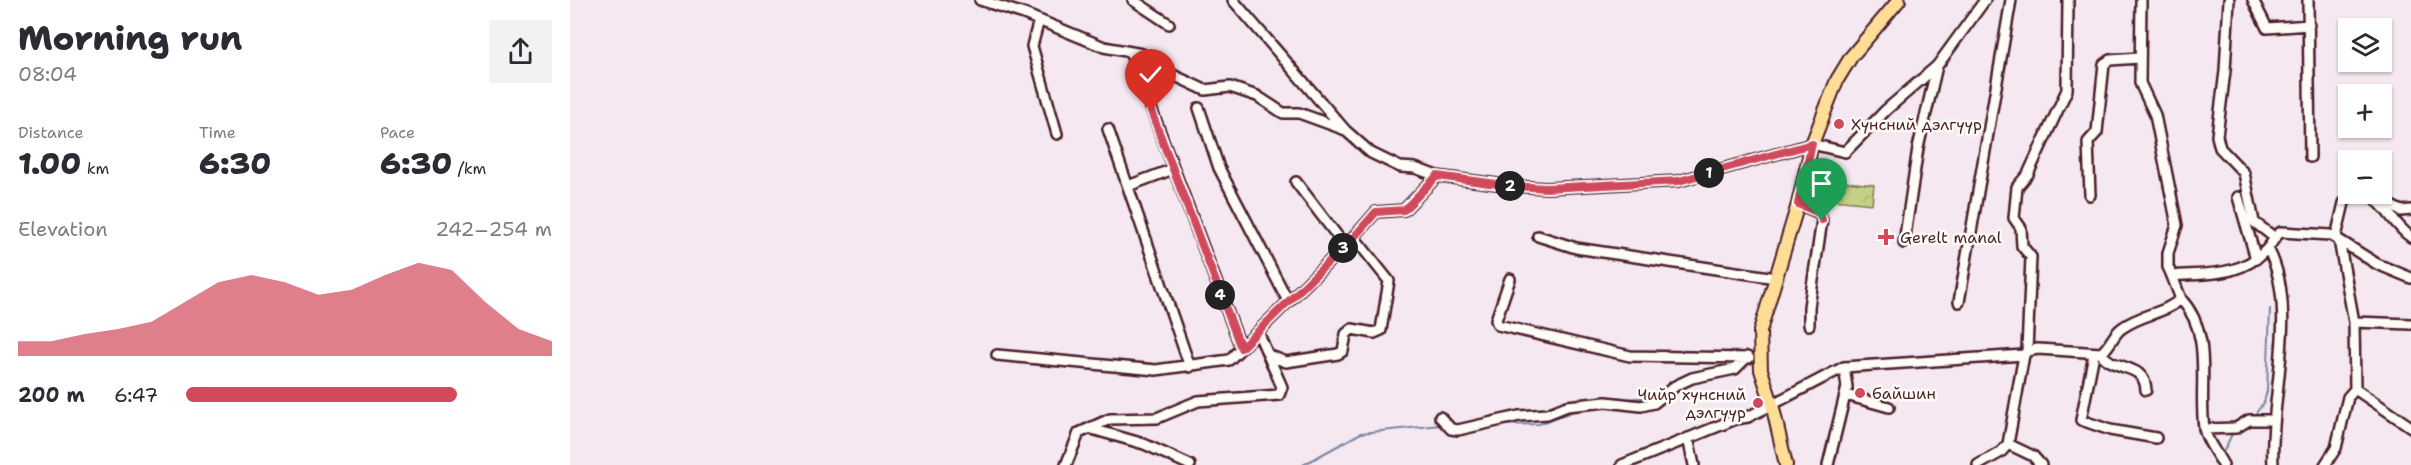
<!DOCTYPE html>
<html lang="en">
<head>
<meta charset="utf-8">
<style>
  :root { --surface:#fff; --page:#f2f2f3; --text:#2b2b33; --muted:#7c7c81; --accent:#d1495b }
  body { margin:0; font-family:"Shantell Sans",sans-serif; background:var(--page); color:var(--text); height:100vh; display:flex; flex-direction:column; font-size:22px; white-space:nowrap }
  * { box-sizing:border-box; margin:0 }
  p { font-size:20px; color:var(--muted) }
  .icon { flex:none; width:33px; height:33px; fill:none; stroke:currentColor; stroke-width:2; stroke-linecap:round; stroke-linejoin:round }
  .map { position:relative; flex:1; overflow:hidden }
  .drawer { display:flex; flex-direction:column; background:var(--surface); width:570px }
  .drawer>* { flex:none }
  .tools { position:absolute; left:1768px; top:18px; display:grid; gap:12px }
  .tools a { display:grid; place-items:center; width:54px; height:54px; border-radius:0px; background:var(--surface); box-shadow:0 2px 4px #0004; font-size:30px }
  .pin { position:absolute; display:grid; place-items:center; width:51px; height:51px; color:#fff; margin:-62px -26px; border-radius:50% 50% 50% 0; rotate:-45deg; box-shadow:0 0 6px #0007 }
  .pin .icon { rotate:45deg }
  .km { position:absolute; width:30px; height:30px; margin:-15px; border-radius:50%; background:#222; color:#fff; font-size:16px; line-height:30px; text-align:center }
  .round { display:grid; place-items:center; flex:none; width:63px; height:63px; border-radius:0px; background:var(--page) }
  .headline { display:flex; align-items:center; justify-content:space-between; height:102px; padding:0 18px }
  h1 { font-size:33px; font-weight:800; line-height:45px }
  .figures { display:grid; grid-template-columns:repeat(3,1fr); gap:9px; height:102px; padding:6px 18px }
  .figures div { display:grid; align-content:center }
  .figures b { font-size:30px; font-weight:800 }
  .figures small { font-size:16px; font-weight:400 }
  .figures p { font-size:16px }
  .chart { height:168px; padding:12px 18px }
  .chart p { display:flex; justify-content:space-between }
  .chart svg { width:100%; height:108px; margin-top:6px; fill:var(--accent); opacity:.7 }
  ul { padding:0 18px; list-style:none; font-size:20px }
  li { display:grid; grid-template-columns:96px 72px 1fr; align-items:center; height:45px }
  li i { height:15px; border-radius:8px; background:var(--accent) }
  main { display:flex; flex:1; min-height:0 }
  .map>svg:first-child { display:block }
</style>
</head>
<body>
<main>
<section class="drawer">
<div class="headline"><div><h1>Morning run</h1><p>08:04</p></div><a class="round"><svg class="icon" aria-label="share" viewBox="0 0 24 24"><path d="M12 15V3M7 8l5-5 5 5M5 13v7h14v-7"/></svg></a></div>
<div class="figures">
<div><p>Distance</p><b>1.00<small> km</small></b></div>
<div><p>Time</p><b>6:30</b></div>
<div><p>Pace</p><b>6:30<small> /km</small></b></div>
</div>
<div class="chart"><p><span>Elevation</span>242–254 m</p>
<svg viewBox="0 0 160 44" preserveAspectRatio="none"><path d="M0 44V38L10 38L20 35L30 33L40 30L50 22L60 14L70 11L80 14L90 19L100 17L110 11L120 6L130 9L140 22L150 33L160 38V44z"/></svg>
</div>
<ul>
<li><b>200 m</b>6:47<i style="width:74%"></i></li>
</ul>
</section>
<div class="map">
<svg width="1841" height="465" viewBox="0 0 1841 465">
  <defs>
    <pattern id="park-crowns" width="20" height="18" patternUnits="userSpaceOnUse" patternTransform="scale(1.5)"><rect width="20" height="18" fill="#c2d185"/><path d="M2 6a3 3 0 1 1 6 0M12 15a3 3 0 1 1 6 0" fill="none" stroke="#a8b373"/></pattern>
  </defs>
  <rect width="100%" height="100%" fill="#f5e8f0"/>
  <filter id="ink" filterUnits="userSpaceOnUse"><feTurbulence type="fractalNoise" baseFrequency=".0167" numOctaves="2"/><feDisplacementMap in="SourceGraphic" scale="12" xChannelSelector="R" yChannelSelector="G"/><feConvolveMatrix kernelMatrix="1 2 1 2 8 2 1 2 1" color-interpolation-filters="sRGB"/></filter>
  <g filter="url(#ink)">
    <path fill="url(#park-crowns)" stroke="#867858" stroke-width="1.5" d="M1266 181 1304 185 1302 204 1264 200Z"/>
    <g fill="none" stroke-linecap="round" stroke-linejoin="round">
      <path stroke="#7986a4" stroke-width="2" d="M1052 399 1085 397
        M1684 416 1694 402 1697 391 1700 309
        M928 425 969 424 1012 408
        M1651 457 1663 432
        M733 465 791 433 871 425"/>
      <g stroke="#4a1f2b" stroke-width="14">
        <path id="minor" d="M410 0 454 14 534 47 572 54 582 65 635 90 660 87 687 96 713 113H729L773 129
          M563 0 599 24
          M663 0 775 130 801 153 830 167 845 168 867 176 942 186 977 188 1109 181 1242 144 1275 152 1316 110 1367 66
          M1571 0 1570 83 1585 115 1607 225 1598 253V267L1602 276
          M1659 0 1655 71 1647 136 1650 148 1674 173 1684 222 1704 237
          M1683 0 1697 28 1739 25
          M1738 0 1740 157
          M469 20 462 46 487 134
          M560 52 671 348
          M629 108 649 168 718 301
          M538 129 620 367
          M726 182 775 246
          M558 186 603 169
          M1796 194C1812 198 1824 226 1841 237
          M1520 195 1518 142 1527 132 1534 64 1540 60 1569 58
          M1668 197 1686 259
          M1808 199 1831 211 1841 210
          M1228 204 1250 213 1252 220 1239 307V325
          M968 236 1006 248 1206 278
          M1766 237 1774 203 1781 194
          M1769 240 1807 264 1841 278
          M1334 243 1348 148 1367 66 1415 0
          M1698 249C1730 307 1699 401 1703 465
          M940 279 926 320 928 325 1060 356 1179 358
          M1611 299C1644 335 1628 384 1634 428 1636 441 1647 453 1653 465
          M1389 302 1441 0
          M1784 322 1841 324
          M1457 351 1468 349 1531 353C1540 347 1543 334 1552 328 1573 313 1592 315 1611 299L1602 276C1637 273 1670 277 1696 250 1702 245 1703 237 1711 232L1760 235 1769 240 1784 322 1785 389 1841 427
          M1531 353C1543 372 1575 362 1576 390
          M1524 354 1511 420 1540 430 1586 438
          M427 355 586 370 659 360 784 237 806 212 834 210 867 176
          M698 355 716 362 768 354 773 351 776 334 782 329 804 333 811 330 819 281 784 237
          M1276 395 1319 407
          M870 417 881 429 888 430 949 416 977 414 997 406 1036 402 1071 406 1084 403 1105 386 1122 378 1165 369 1177 357
          M522 429 574 444 620 465
          M1634 429 1666 428 1679 420H1704
          M1118 438 1124 465
          M1438 444 1463 456 1471 465
          M496 465 509 433 540 419 587 418 628 401 709 395 712 387 688 332
          M1052 465 1166 419 1178 417 1274 367 1454 355
          M1258 465 1277 387 1274 367
          M1408 465 1431 452 1438 444 1454 355 1457 351 1461 257 1452 246 1451 228 1444 218 1447 187 1458 174 1497 90 1498 0
          M1755 465 1766 448 1778 397 1785 389"/>
      </g>
      <g stroke="#4a1f2b" stroke-width="16">
        <path id="major" d="M1216 465 1202 404 1191 370 1190 331 1228 204 1242 144 1267 80 1281 57 1329 0"/>
      </g>
      <use href="#minor" stroke="#fdfcf7" stroke-width="9"/>
      <use href="#major" stroke="#fedd96" stroke-width="12"/>
    </g>
  </g>
  <g fill="none" stroke-linecap="round" stroke-linejoin="round" filter="url(#ink)">
    <g stroke="#fff" stroke-width="12">
      <path id="route" d="M581 111 671 348 785 236 806 212 834 210 867 176 942 186 977 188 1109 181 1242 144 1228 204 1250 213 1252 220"/>
    </g>
    <use href="#route" stroke="#d1495b" stroke-width="8"/>
  </g>
  <g fill="#d1495b" stroke="#fdfcf7" stroke-width="2">
    <circle cx="1269" cy="124" r="6"/>
    <path d="M1313 228h6v6h6v6h-6v6h-6v-6h-6v-6h6z"/>
    <circle cx="1290" cy="393" r="6"/>
    <circle cx="1188" cy="403" r="6"/>
  </g>
  <g text-anchor="middle" stroke-width="5" stroke-linejoin="round" paint-order="stroke">
    <g font-size="16" fill="#4a1f2b" stroke="#fdfcf7" text-anchor="start">
      <text x="1281" y="130">Хүнсний дэлгүүр</text>
      <text x="1330" y="243">Gerelt manal</text>
      <text x="1302" y="399">байшин</text>
      <text x="1176" y="400" text-anchor="end">Чийр хүнсний<tspan x="1176" dy="18">дэлгүүр</tspan></text>
    </g>
  </g>
</svg>
<div class="tools">
<a><svg class="icon" aria-label="layers" viewBox="0 0 24 24"><path d="M12 4l9 5-9 5-9-5zM3 14l9 5 9-5"/></svg></a>
<a>+</a>
<a>−</a>
</div>
<div class="pin" style="left:1252px;top:220px;background:#1e9e55"><svg class="icon" aria-label="arrive" viewBox="0 0 24 24"><path d="M6 21V4h12l-3 4 3 4H6"/></svg></div>
<div class="pin" style="left:581px;top:111px;background:#d93025"><svg class="icon" aria-label="check" viewBox="0 0 24 24"><path d="M5 12l5 5 9-10"/></svg></div>
<b class="km" style="left:1139px;top:173px">1</b>
<b class="km" style="left:940px;top:186px">2</b>
<b class="km" style="left:773px;top:248px">3</b>
<b class="km" style="left:650px;top:295px">4</b>
</div>
</main>
</body>
</html>
